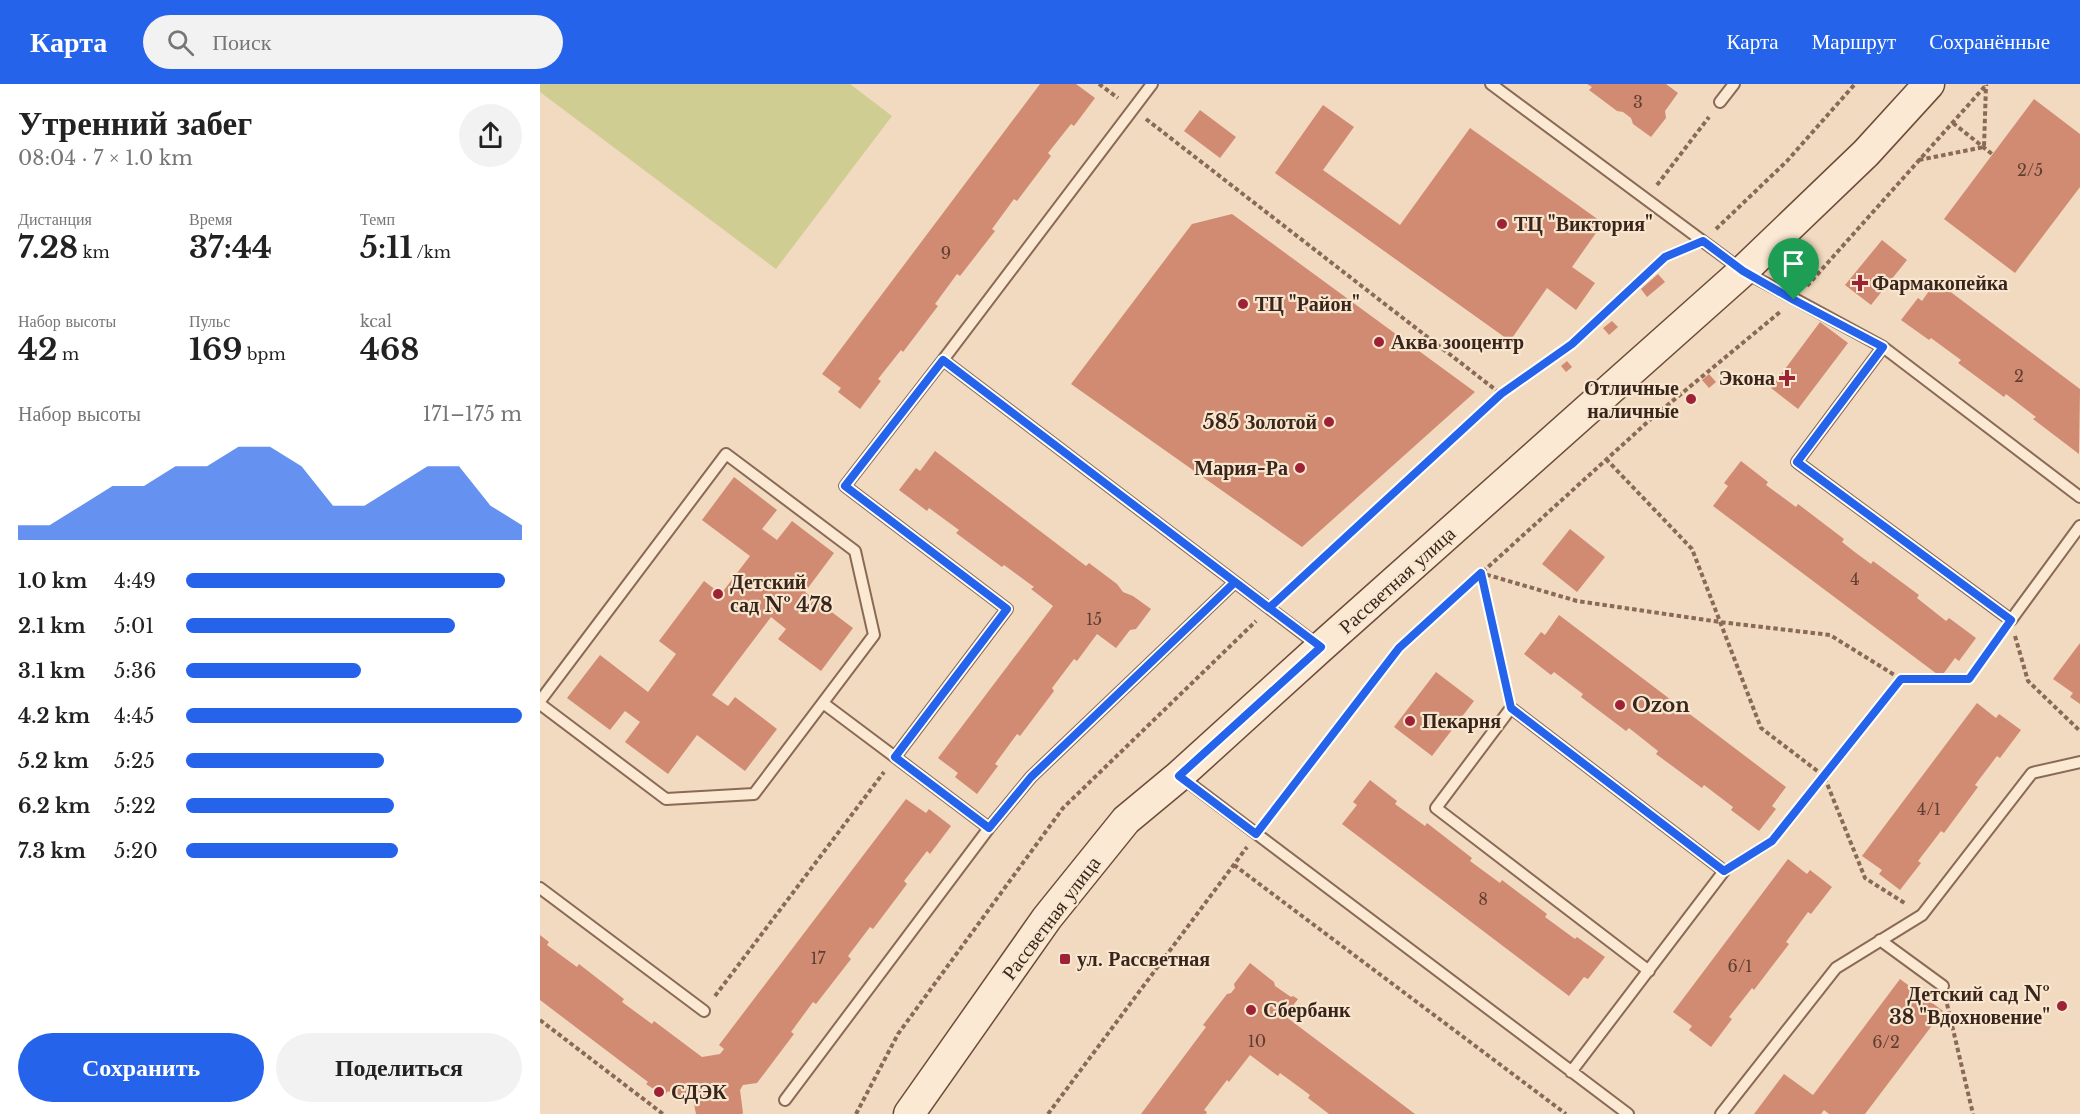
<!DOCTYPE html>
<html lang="ru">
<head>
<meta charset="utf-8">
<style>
  :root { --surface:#fff; --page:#f2f2f2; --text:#222; --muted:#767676; --accent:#2563eb }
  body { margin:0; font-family:"Libre Baskerville",serif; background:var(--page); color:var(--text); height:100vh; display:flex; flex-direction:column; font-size:22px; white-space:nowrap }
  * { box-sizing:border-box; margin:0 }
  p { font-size:20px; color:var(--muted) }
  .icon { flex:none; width:33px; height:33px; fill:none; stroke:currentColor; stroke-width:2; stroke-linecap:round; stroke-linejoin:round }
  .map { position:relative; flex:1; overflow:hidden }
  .sheet { display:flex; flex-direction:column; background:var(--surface); width:540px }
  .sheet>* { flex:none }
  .pin { position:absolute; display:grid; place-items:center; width:51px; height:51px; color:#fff; margin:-62px -26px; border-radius:50% 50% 50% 0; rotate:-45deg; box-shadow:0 0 6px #0007 }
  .pin .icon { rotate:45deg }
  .round { display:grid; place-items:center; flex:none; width:63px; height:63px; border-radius:32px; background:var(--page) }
  .headline { display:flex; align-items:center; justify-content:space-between; height:102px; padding:0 18px }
  h1 { font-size:33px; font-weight:700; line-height:45px }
  .metrics { display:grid; grid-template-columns:repeat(3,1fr); gap:9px; height:102px; padding:6px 18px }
  .metrics div { display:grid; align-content:center }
  .metrics b { font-size:30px; font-weight:700 }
  .metrics small { font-size:16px; font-weight:400 }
  .metrics p { font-size:16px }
  .chart { height:168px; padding:12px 18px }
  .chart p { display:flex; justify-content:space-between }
  .chart svg { width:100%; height:108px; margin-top:6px; fill:var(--accent); opacity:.7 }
  .cta { display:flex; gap:12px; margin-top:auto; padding:12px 18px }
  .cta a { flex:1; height:69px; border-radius:36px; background:var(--accent); color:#fff; font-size:24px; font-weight:700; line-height:69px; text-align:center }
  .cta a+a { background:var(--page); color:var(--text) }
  ul { padding:0 18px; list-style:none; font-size:20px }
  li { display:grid; grid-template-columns:96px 72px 1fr; align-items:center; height:45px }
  li i { height:15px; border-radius:8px; background:var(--accent) }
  header { display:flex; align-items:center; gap:36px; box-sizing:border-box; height:84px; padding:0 30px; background:var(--accent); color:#fff }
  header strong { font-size:28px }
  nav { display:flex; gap:33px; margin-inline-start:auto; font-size:21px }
  .search { width:420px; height:54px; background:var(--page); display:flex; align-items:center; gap:15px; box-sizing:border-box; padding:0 21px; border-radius:33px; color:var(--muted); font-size:22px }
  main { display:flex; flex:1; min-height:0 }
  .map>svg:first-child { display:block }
</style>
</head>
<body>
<header>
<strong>Карта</strong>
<div class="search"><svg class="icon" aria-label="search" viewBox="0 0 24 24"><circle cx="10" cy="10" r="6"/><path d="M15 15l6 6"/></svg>Поиск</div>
<nav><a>Карта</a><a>Маршрут</a><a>Сохранённые</a></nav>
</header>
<main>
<section class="sheet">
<div class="headline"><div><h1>Утренний забег</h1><p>08:04 · 7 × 1.0 km</p></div><a class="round"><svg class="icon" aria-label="share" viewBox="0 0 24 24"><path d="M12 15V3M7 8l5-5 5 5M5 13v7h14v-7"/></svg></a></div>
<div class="metrics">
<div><p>Дистанция</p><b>7.28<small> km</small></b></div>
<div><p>Время</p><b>37:44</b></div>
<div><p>Темп</p><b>5:11<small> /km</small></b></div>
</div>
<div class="metrics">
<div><p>Набор высоты</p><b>42<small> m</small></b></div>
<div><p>Пульс</p><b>169<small> bpm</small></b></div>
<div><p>kcal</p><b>468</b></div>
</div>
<div class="chart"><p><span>Набор высоты</span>171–175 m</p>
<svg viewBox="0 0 160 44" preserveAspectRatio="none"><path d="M0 44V38L10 38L20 30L30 22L40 22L50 14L60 14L70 6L80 6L90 14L100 30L110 30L120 22L130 14L140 14L150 30L160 38V44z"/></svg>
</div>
<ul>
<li><b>1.0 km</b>4:49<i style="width:95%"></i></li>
<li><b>2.1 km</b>5:01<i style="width:80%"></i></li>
<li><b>3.1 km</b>5:36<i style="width:52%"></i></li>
<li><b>4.2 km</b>4:45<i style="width:100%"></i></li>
<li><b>5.2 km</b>5:25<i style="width:59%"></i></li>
<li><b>6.2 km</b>5:22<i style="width:62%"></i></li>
<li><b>7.3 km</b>5:20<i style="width:63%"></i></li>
</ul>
<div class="cta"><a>Сохранить</a><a>Поделиться</a></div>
</section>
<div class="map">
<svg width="1540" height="1030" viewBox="0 0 1540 1030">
  <rect width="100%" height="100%" fill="#f1dabf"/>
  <path fill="#cfcd92" d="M0 0H310L352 32 236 185 0 8Z"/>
  <path fill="#d18b72" d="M500 0H536L555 14 534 42 531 40 508 69 511 72 477 117 474 115 452 145 455 147 420 192 417 190 395 220 398 222 363 268 361 266 338 295 341 297 320 325 298 308 301 304 282 290Z
    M1047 0H1126L1138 9 1125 27 1126 34 1111 53 1093 40 1091 34 1083 28 1077 27 1049 6 1052 3Z
    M1494 15 1540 50V103L1475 189 1404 135Z
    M783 21 814 43 783 86 860 141 930 44 1063 139 1032 183 1055 199 1036 226 1007 204 970 257 735 89Z
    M660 26 696 53 680 74 644 47Z
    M692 130 935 308 762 463 531 300 652 140Z
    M1342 156 1367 176 1331 221 1305 201Z
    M1118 190 1125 198 1107 213 1101 205Z
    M1396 197 1540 305 1539 370 1493 335 1496 333 1466 310 1464 313 1418 279 1421 276 1391 254 1389 256 1361 236 1378 214 1382 217Z
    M1072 237 1078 243 1069 251 1063 244Z
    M1280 238 1308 259 1258 325 1231 304Z
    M1027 277 1032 283 1026 288 1021 282Z
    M1169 290 1176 298 1169 304 1162 296Z
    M395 367 546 482 549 479 577 500 583 508 593 512 611 525 596 545 590 546 576 564 557 550 537 577 534 575 512 604 514 607 480 652 477 650 455 680 458 682 437 710 415 693 418 689 398 674 513 522 491 505 494 503 464 481 462 483 416 449 419 446 389 424 387 427 359 406 376 384 380 387Z
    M1201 377 1228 398 1226 401 1256 423 1258 420 1304 455 1302 458 1316 469 1331 480 1333 477 1379 511 1377 514 1406 537 1409 534 1436 554 1419 577 1415 574 1401 593 1173 422 1188 402 1184 399Z
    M194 393 237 426 222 445 237 456 252 437 294 469 265 508 313 544 281 587 238 555 246 545 231 533 172 611 188 622 195 613 237 645 205 687 157 651 128 690 85 658 100 638 85 627 70 646 27 614 60 571 108 608 136 570 119 557 164 497 181 510 210 472 162 436Z
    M1030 445 1065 473 1037 508 1002 480Z
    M1019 531 1246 703 1232 722 1236 725 1219 747 1191 726 1193 723 1164 701 1162 704 1116 670 1118 667 1089 644 1086 647 1041 613 1043 610 1014 588 1011 591 984 570 1001 548 1005 551Z
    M1540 559V620L1530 613 1533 609 1513 595Z
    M896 588 934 617 892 672 854 643Z
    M1437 619 1456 634 1459 630 1481 646 1460 674 1457 672 1435 701 1438 703 1404 749 1401 747 1378 777 1381 779 1360 806 1339 790 1342 786 1322 772Z
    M830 696 857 717 855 720 885 742 887 739 932 774 930 777 960 799 962 796 1007 830 1005 833 1035 855 1037 853 1065 873 1048 895 1044 893 1029 912 802 740 817 721 813 718Z
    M366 715 386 729 389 725 411 742 390 770 387 767 364 797 367 800 333 845 330 843 308 872 311 875 276 920 273 918 251 948 254 950 217 999 203 1001 200 1006 203 1029 202 1030H156L153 1014 149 1010 135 1012 128 1007 124 1012 106 1000 108 998 0 916V851L9 858 7 861 37 883 39 880 84 915 82 918 112 940 114 937 162 973 180 970 184 965 179 961Z
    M1248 775 1267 790 1270 786 1292 803 1271 830 1268 828 1246 858 1249 860 1214 906 1212 904 1201 918 1189 933 1192 935 1171 963 1149 946 1152 942 1133 928Z
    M710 879 734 898 735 902 751 913 753 912 758 915 745 932 875 1030H789L768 1014 770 1011 740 989 738 992 710 971 689 998 687 996 664 1026 667 1028 666 1030H601L666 943 663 941 687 910 691 909 695 904 694 900Z
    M1360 895 1403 927 1325 1030H1289L1284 1026 1281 1030H1214L1244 990 1273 1011Z"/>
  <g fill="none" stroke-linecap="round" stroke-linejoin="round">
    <g stroke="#8a6a56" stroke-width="14">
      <path id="lane" d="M612 0 403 276 779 562
        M951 0 1203 187 1343 263 1540 413
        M1180 18 1194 0
        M1343 263 1257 378 1471 536 1540 442
        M403 276 305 402 467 525 355 673 449 744
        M0 617 186 370 315 467 334 551 214 710 126 715 0 620
        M283 619 355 673
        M640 692 1088 1030
        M0 804 164 927
        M1340 856 1403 902
        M1031 988 1184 787 971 624 896 724 1109 887
        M245 1016 449 744 491 693 695 498
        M1181 1030 1296 884 1382 831 1492 689 1540 678"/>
    </g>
    <g stroke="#6c4b3a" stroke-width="33">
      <path id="secondary" d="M369 1030 507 834 586 736 639 692 781 563 1203 187 1326 69 1389 0"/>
    </g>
    <path stroke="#8a6a56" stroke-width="4" stroke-dasharray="4.5 3" stroke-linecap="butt" d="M559 0 578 14
      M606 35 961 310
      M1413 39 1452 70
      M1379 76 1444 63 1446 1
      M1117 101 1169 33
      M1176 145 1247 77 1315 0
      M1267 202 1447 0
      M1066 375 1152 465 1221 644 1284 692 1325 794 1366 820
      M743 511 961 310 1032 260 1125 173 1142 166
      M1475 552 1488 597 1540 647
      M967 608 941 489 1037 517 1180 538 1290 551 1361 595
      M727 736 859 564 1112 334 1240 228
      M1200 777 1232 757 1361 595H1429L1460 551
      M694 781 1026 1030
      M175 912 344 688
      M1407 920 1433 1030
      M0 936 123 1030
      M316 1030 358 950 523 724 716 537
      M508 1030 707 763"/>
    <use href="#lane" stroke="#fbe9d3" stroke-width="10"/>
    <use href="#secondary" stroke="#fbe9d3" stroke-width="30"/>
  </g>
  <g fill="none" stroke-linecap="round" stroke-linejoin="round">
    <g stroke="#fff" stroke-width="12">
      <path id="route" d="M1254 216 1203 187 1163 157 1125 173 1032 260 961 310 729 524 695 498 491 693 449 744 355 673 467 525 305 402 403 276 695 498 781 563 639 692 716 750 859 564 941 489 971 624 1184 787 1232 757 1361 595H1429L1471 536 1257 378 1343 263 1254 216"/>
    </g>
    <use href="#route" stroke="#2563eb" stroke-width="8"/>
  </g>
  <g fill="#9d2236" stroke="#f8e6cf" stroke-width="2">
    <circle cx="962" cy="140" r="6"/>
    <path d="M1317 190h6v6h6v6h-6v6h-6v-6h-6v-6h6z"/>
    <circle cx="703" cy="220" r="6"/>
    <circle cx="839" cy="258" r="6"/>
    <path d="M1244 285h6v6h6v6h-6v6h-6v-6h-6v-6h6z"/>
    <circle cx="1151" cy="315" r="6"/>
    <circle cx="789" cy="338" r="6"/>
    <circle cx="760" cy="384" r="6"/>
    <circle cx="178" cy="510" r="6"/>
    <circle cx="1080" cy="621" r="6"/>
    <circle cx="870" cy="637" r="6"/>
    <rect x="519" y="869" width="12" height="12" rx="3"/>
    <circle cx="1522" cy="922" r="6"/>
    <circle cx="711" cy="926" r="6"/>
    <circle cx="119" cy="1008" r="6"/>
  </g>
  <g text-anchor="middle" stroke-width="4.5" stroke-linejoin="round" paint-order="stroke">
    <g font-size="16" fill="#5f3e32">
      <text x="1098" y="24">3</text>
      <text x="1490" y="92">2/5</text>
      <text x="406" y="175">9</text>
      <text x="1479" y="298">2</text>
      <text x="1315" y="501">4</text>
      <text x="554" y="541">15</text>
      <text x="1389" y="731">4/1</text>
      <text x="943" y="821">8</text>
      <text x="278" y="880">17</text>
      <text x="1200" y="888">6/1</text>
      <text x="717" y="963">10</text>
      <text x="1346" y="964">6/2</text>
    </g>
    <g font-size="20" font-weight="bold" fill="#39251c" stroke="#f8e6cf" text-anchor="start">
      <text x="974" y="147">ТЦ "Виктория"</text>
      <text x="1332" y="206">Фармакопейка</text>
      <text x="715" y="227">ТЦ "Район"</text>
      <text x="851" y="265">Аква зооцентр</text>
      <text x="1235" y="301" text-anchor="end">Экона</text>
      <text x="1139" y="311" text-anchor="end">Отличные<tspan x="1139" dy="23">наличные</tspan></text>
      <text x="777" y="345" text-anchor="end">585 Золотой</text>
      <text x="748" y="391" text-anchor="end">Мария-Ра</text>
      <text x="190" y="505">Детский<tspan x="190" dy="23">сад № 478</tspan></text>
      <text x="1092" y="628">Ozon</text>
      <text x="882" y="644">Пекарня</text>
      <text x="537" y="882">ул. Рассветная</text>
      <text x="1510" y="917" text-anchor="end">Детский сад №<tspan x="1510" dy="23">38 "Вдохновение"</tspan></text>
      <text x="723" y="933">Сбербанк</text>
      <text x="131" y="1015">СДЭК</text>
    </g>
    <g font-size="20" fill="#39251c" stroke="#f8e6cf">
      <text transform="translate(857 496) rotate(-42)" y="7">Рассветная улица</text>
      <text transform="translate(511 834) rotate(-53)" y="7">Рассветная улица</text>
    </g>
  </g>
</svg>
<div class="pin" style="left:1254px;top:216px;background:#1e9e55"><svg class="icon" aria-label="arrive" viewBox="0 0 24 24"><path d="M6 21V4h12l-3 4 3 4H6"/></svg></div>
</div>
</main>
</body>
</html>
